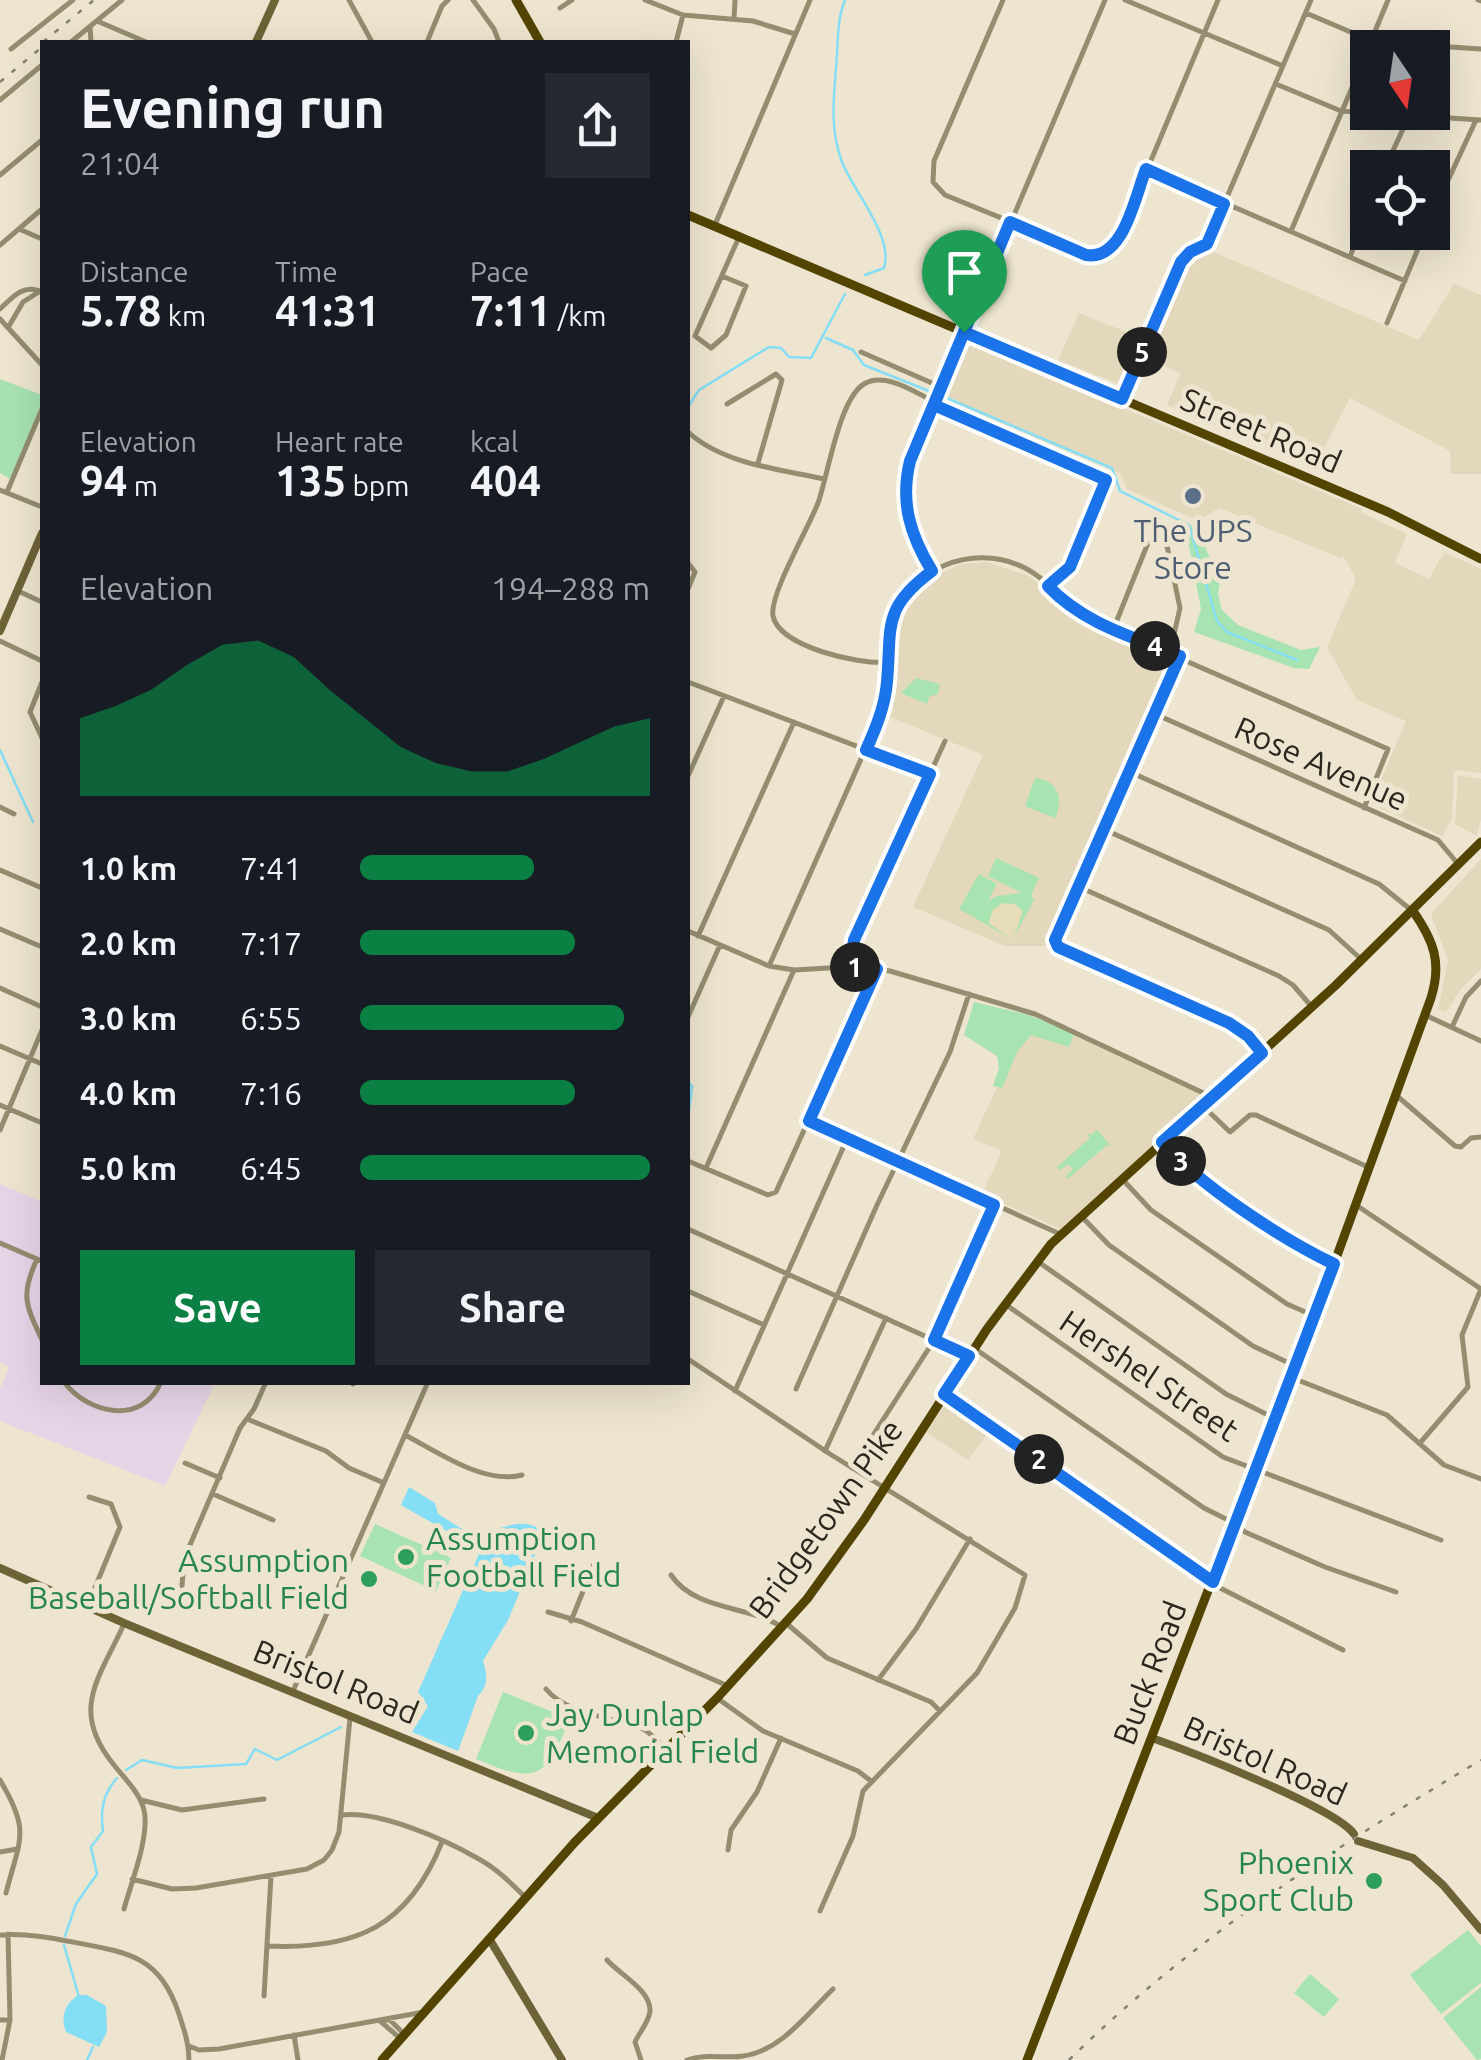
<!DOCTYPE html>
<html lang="en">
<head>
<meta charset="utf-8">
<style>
  :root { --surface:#171b24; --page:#242831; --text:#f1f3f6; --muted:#9ea1a6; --accent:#0b8043 }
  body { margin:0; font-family:Ubuntu,sans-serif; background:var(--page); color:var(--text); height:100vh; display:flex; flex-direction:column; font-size:38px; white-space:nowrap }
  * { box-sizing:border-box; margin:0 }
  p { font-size:32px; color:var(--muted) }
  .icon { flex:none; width:55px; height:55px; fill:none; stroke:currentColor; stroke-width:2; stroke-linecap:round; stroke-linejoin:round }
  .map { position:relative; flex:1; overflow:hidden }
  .side { position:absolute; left:40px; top:40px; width:650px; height:1345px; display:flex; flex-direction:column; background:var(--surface); border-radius:0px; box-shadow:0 10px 40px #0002 }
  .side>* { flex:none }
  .needle { width:65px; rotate:167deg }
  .controls { position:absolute; left:1350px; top:30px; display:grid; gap:20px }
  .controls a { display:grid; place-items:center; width:100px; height:100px; border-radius:0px; background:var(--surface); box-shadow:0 10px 40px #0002; font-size:50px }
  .pin { position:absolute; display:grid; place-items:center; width:85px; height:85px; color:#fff; margin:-102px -42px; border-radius:50% 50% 50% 0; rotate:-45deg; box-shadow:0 0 10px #0007 }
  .pin .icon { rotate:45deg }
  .km { position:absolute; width:50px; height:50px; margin:-25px; border-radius:50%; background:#222; color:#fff; font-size:28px; line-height:50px; text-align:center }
  .round { display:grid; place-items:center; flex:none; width:105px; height:105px; border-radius:0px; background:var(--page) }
  .overview { display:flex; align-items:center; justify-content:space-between; height:170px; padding:0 40px }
  h1 { font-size:55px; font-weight:600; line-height:75px }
  .figures { display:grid; grid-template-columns:repeat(3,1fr); gap:15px; height:170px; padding:10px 40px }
  .figures div { display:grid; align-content:center }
  .figures b { font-size:42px; font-weight:600 }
  .figures small { font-size:28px; font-weight:400 }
  .figures p { font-size:28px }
  .chart { height:280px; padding:20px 40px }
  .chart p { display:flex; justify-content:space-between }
  .chart svg { width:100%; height:180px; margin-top:10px; fill:var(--accent); opacity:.7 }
  .primary-button { display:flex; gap:20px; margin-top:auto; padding:20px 40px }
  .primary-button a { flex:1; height:115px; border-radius:0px; background:var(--accent); color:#fff; font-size:40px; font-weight:600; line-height:115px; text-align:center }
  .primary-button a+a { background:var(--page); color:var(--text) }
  ul { padding:0 40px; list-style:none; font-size:32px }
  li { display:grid; grid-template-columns:160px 120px 1fr; align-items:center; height:75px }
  li i { height:25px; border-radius:12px; background:var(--accent) }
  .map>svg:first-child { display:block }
</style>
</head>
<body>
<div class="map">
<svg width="1481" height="2060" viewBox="0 0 1481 2060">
  <rect width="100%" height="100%" fill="#ede5cf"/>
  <path fill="#e3d8bc" d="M1211 251 1419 340 1454 284 1481 295V474H1451L1450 451 1350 398 1315 465 1167 405 1180 374 1148 357 1122 385 1058 360 1079 313 1151 342 1184 263Z
    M969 343 1362 509V513L1407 534 1395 563 1429 579 1444 552 1481 569V773L1454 770 1452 819 1442 836 1371 804 1406 721 1357 700 1327 647 1356 579 1343 555 1340 558 1219 508 1198 521 1127 489 1120 473 943 399Z
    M987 562 1029 576 1065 609 1084 621 1177 659 1048 946H1005L913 907 983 755 885 715 893 677V638L902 609 927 580 961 564Z
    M1458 775 1481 779V820L1476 836 1455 824Z
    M1481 859V969L1461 989 1446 1012 1438 1009 1448 961 1431 914Z
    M1025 1027 1068 1047 1075 1034 1208 1097 1060 1229 982 1194 1002 1151 973 1139Z
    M948 1400 991 1429 968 1460 927 1432Z"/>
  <path fill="#e6d5e7" d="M0 1184 42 1202V1382L215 1383 165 1486 0 1421V1389L9 1367 0 1362Z"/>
  <path fill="#a8e3b2" d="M0 379 42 395V404L10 479 0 473Z
    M1185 525 1196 526 1220 581 1218 594 1222 610 1238 625 1301 650 1320 647 1309 669 1294 668 1194 632 1201 609Z
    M916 678 940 684 938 694 929 697 927 704 901 693Z
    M1035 778C1058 780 1064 799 1055 818L1025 806Z
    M996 858 1039 878 1031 896 1034 900 1014 937 1010 938 959 909 979 874 997 884 988 901 997 896 1022 893 988 876Z
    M974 1002 1029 1015 1074 1034 1069 1047 1031 1035 1017 1052 1002 1088 993 1086 999 1068 997 1056 964 1035Z
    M1097 1130 1112 1147 1107 1145 1068 1179 1066 1176 1073 1169 1068 1164 1060 1170 1057 1167 1090 1138 1086 1133 1091 1135Z
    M375 1524 451 1558 436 1591 360 1556Z
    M503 1692 570 1719C545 1779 538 1785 476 1759Z
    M1468 1930 1481 1946V1983L1441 2014 1410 1975Z
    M1310 1974 1339 1999 1324 2017 1294 1993Z
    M1481 1987V2059L1477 2060 1443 2018Z"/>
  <path fill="#e6dcb7" d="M1002 903 1015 904 1023 911 1014 937 1010 938 988 923 993 910Z"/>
  <path fill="#83def6" d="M409 1487 435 1503 438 1514 475 1537C498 1531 521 1514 542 1531L541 1541 508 1620 483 1661C487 1674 489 1685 478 1696L458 1751 412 1732 428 1706 418 1692 479 1554 450 1533 401 1505Z
    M78 1995H87L106 2006 107 2032 99 2047 66 2032C60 2017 65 2004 78 1995Z"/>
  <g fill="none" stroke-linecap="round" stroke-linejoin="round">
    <path stroke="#83def6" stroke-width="2.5" d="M845 0C838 17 838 35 837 54 835 90 828 125 842 162 853 191 894 236 884 268L865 275
      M826 338 853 350 864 365 934 393
      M942 396 1112 468 1120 491 1189 525 1217 621 1227 632 1297 660
      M688 407 699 390 769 347 781 348 789 357 811 358 845 294
      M0 750 33 822
      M688 1082 692 1086 688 1119
      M126 1770 142 1760 177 1768 246 1764 255 1749 277 1760 341 1727
      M65 1936 76 1904 97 1874 91 1847 103 1831C100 1810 103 1794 117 1778
      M64 1945 79 1997
      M87 2060 93 2047"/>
    <path stroke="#948d70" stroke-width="5" d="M349 0 372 42
      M473 0 494 29 499 42
      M645 0 683 15 753 21 795 34
      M1003 0 934 161 933 182 945 195 1095 256 1109 250 1122 230 1218 0
      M1125 0 1283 66
      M1478 0 1481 1
      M560 8 572 0
      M1306 13 1374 42 1481 49
      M734 19 735 0
      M97 21 146 42
      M90 27 91 42
      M71 42 122 0
      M427 42 442 6 448 0
      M676 42 683 15
      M1368 48 1388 0
      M11 49 73 0
      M1276 84 1341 111 1481 120
      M0 100 42 65
      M1385 168 1409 116
      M1146 169 1405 281
      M0 175 42 140
      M1432 215 1476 120
      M714 227 810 0
      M19 229 42 239
      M1291 231 1368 50
      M0 245 42 209
      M1350 257 1368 209
      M722 276 746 286 726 335 711 348 695 336 739 237
      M0 309C12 298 22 284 40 291
      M0 319 42 365
      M1387 323 1425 232
      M9 326 23 302 42 290
      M861 352 941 387
      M1122 399 1181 262 1190 252 1207 244 1311 0
      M727 404 776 374 782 380 758 463
      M934 405 1106 480 1070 567 1048 586
      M688 432C723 464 779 469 824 479
      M0 490 42 507
      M7 492 42 409
      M688 563 695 572 688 589
      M932 571C910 535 900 502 910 461L1105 0
      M18 591 42 602
      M1113 630 1148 543 1162 541 1167 546 1180 608 1172 643 1174 654
      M0 641 42 661
      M1180 656 1055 941 1058 947 1229 1023 1248 1036 1262 1053
      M887 662C860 665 779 647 773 616 769 595 809 527 818 503 828 475 839 399 864 384 885 371 916 393 935 402
      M42 682 30 712 42 738
      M688 682 930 774
      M1155 714 1438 840 1458 864
      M1130 772 1379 884 1410 909
      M688 776 724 696
      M0 807 14 814
      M1103 829 1329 930 1362 960
      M0 870 42 888
      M1077 886 1279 976 1293 985 1312 1007
      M0 929 42 947
      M688 931 769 966 794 970 845 967 890 971 1035 1014 1212 1097
      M698 936 794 722
      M769 966 878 721C889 687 882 660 889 629 904 570 971 541 1025 568 1050 581 1068 605 1092 620L1388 749 1364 808
      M851 967 854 940 945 741
      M0 988 42 1007
      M1425 1015 1481 1041
      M688 1017 720 945
      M1452 1027 1466 997 1481 981
      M0 1046 42 1064
      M1396 1095 1455 1146 1461 1147 1471 1138 1481 1137
      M0 1105 42 1123
      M1202 1105 1230 1132 1250 1115H1256L1370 1168
      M809 1121 1060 1234
      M0 1130 42 1030
      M1163 1144C1200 1185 1284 1240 1334 1263
      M688 1161 768 1195 776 1192 877 969
      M706 1168 794 970
      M1123 1180 1151 1210 1287 1304 1312 1315
      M1356 1205 1481 1289
      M1082 1217 1109 1245 1253 1346 1293 1365
      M688 1229 969 1356
      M0 1243 37 1259
      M42 1261 37 1259C20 1296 26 1305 42 1340
      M1040 1263 1226 1394 1274 1418
      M688 1291 764 1325
      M1005 1304 1223 1457 1441 1540
      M974 1348 1204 1508 1234 1523 1245 1532 1325 1567 1396 1592
      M688 1359 830 1454 1025 1575 1015 1608 977 1673 863 1791 853 1836 820 1911
      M1290 1377 1387 1415 1444 1465 1481 1479
      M64 1382C88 1414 142 1426 161 1382
      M353 1384V1382
      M796 1389 877 1205 950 1052 969 994
      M735 1391 847 1139
      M947 1396 1220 1588 1343 1650
      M247 1419 326 1451 349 1468 384 1483
      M405 1435C438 1452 484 1485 522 1475
      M1420 1443 1468 1387 1462 1335 1481 1289
      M825 1451 886 1318
      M185 1463 220 1478
      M852 1468 938 1334 994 1205
      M213 1494 273 1520
      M671 1575C695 1611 751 1606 780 1626
      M182 1586 184 1559 240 1428 254 1409 266 1382
      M87 1607 120 1527 111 1504 89 1497
      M548 1612 582 1622 728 1686
      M571 1621 594 1564
      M786 1623 827 1658 931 1702 940 1711
      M124 1624C99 1679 69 1710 114 1765 125 1779 140 1793 144 1810 150 1836 131 1883 124 1909
      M878 1680 916 1629 970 1539
      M546 1689C567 1715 613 1717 641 1728 651 1732 658 1742 665 1749
      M293 1691 428 1382
      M717 1698 763 1731 858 1771 871 1781
      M0 1780C31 1832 20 1838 6 1893
      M141 1800 182 1810 264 1799
      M342 1815C380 1811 444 1839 477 1858 496 1868 511 1883 526 1898
      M728 1850 731 1830 757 1792 781 1738
      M0 1852 17 1849
      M132 1879 172 1889 196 1888 307 1869 324 1860 332 1850 339 1832 350 1718
      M8 1934 10 2020
      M0 1935C27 1933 52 1938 78 1943 132 1953 160 1958 179 2014 184 2030 189 2043 189 2060
      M267 1946C356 1950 408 1927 442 1842
      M607 1960C619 1974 651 1990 650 2011 649 2022 639 2033 635 2042L641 2060
      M264 1996 271 1876
      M0 2020H10L2 2060
      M383 2020H390L405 2035
      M380 2021 401 2039
      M294 2035 298 2060
      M189 2046 199 2050 219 2049 424 2012
      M687 2060C706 2053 724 2059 743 2056 781 2051 807 2014 833 1989"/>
    <path stroke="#6e6237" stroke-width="8" d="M256 42 275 0
      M0 631 42 533
      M0 1568 124 1623 598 1818
      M1152 1738C1189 1751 1336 1808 1354 1834
      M1358 1841 1413 1858 1443 1885 1481 1930
      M490 1940 562 2060"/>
    <path stroke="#534402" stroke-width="9" d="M516 0 540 42
      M688 215 1388 512 1481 559
      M382 2060 575 1842 717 1698 807 1599 864 1520 987 1329 1051 1244 1336 985 1481 842
      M1027 2060 1334 1264 1431 998C1442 963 1434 941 1413 911"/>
    <path stroke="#868172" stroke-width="2.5" stroke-dasharray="5 10" stroke-linecap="butt" d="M43 42 94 0
      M0 82 42 47
      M1069 2060C1192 1939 1334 1848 1481 1760"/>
  </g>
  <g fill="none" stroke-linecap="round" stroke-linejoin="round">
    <g stroke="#fff" stroke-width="20">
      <path id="route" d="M964 332 910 461C900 502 910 535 932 571 881 609 892 627 887 682 885 706 876 728 866 750L930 774 854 940 850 967 877 969 809 1121 994 1205 934 1340 969 1356 944 1394 1213 1582 1334 1264C1282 1239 1199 1185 1162 1142L1262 1053 1248 1036 1229 1023 1058 947 1055 940 1180 656C1133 637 1084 624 1048 586L1070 567 1106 480 934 405 964 332 1122 399 1181 262 1190 252 1207 244 1224 204 1146 169C1135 196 1124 261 1086 255L1010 222 964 332"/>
    </g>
    <use href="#route" stroke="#1a73e8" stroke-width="12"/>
  </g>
  <circle fill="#5c6f8a" stroke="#ede5cf" stroke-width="4" cx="1193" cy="496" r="10"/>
  <g fill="#2e9e5b" stroke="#ede5cf" stroke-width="4">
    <circle cx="406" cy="1557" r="10"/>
    <circle cx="369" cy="1579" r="10"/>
    <circle cx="526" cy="1733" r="10"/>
    <circle cx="1374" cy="1881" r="10"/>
  </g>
  <g text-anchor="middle" stroke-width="10" stroke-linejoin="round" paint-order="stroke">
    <g font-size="32" fill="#2a271f" stroke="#ede5cf">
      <text transform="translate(1261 431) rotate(23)" y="11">Street Road</text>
      <text transform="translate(1321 764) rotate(24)" y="11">Rose Avenue</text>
      <text transform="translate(1149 1376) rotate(34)" y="11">Hershel Street</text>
      <text transform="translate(826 1519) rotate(-54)" y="11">Bridgetown Pike</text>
      <text transform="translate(1150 1673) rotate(-69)" y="11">Buck Road</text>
      <text transform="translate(336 1682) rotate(22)" y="11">Bristol Road</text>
      <text transform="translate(1265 1761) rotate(24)" y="11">Bristol Road</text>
    </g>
    <g font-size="32" fill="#4e5e75" stroke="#ede5cf">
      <text x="1193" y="542">The UPS<tspan x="1193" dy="37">Store</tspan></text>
    </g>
    <g font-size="32" fill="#27864d" stroke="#ede5cf" text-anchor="start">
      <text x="426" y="1550">Assumption<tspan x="426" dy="37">Football Field</tspan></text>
      <text x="349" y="1572" text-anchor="end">Assumption<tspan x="349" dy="37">Baseball/Softball Field</tspan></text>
      <text x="546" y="1726">Jay Dunlap<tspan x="546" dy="37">Memorial Field</tspan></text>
      <text x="1354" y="1874" text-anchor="end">Phoenix<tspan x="1354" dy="37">Sport Club</tspan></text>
    </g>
  </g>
</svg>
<div class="controls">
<a><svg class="needle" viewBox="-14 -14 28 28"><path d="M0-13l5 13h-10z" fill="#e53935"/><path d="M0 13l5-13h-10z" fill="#9ea1a6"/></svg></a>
<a><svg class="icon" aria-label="locate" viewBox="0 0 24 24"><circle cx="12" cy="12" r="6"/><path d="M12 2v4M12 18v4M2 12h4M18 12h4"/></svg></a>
</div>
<div class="pin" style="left:964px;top:332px;background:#1e9e55"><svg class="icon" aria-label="arrive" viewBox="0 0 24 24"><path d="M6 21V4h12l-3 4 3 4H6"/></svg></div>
<b class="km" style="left:855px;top:967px">1</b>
<b class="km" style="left:1039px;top:1459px">2</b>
<b class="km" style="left:1181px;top:1161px">3</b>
<b class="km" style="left:1155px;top:646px">4</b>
<b class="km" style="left:1142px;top:352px">5</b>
<section class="side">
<div class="overview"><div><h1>Evening run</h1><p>21:04</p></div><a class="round"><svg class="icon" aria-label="share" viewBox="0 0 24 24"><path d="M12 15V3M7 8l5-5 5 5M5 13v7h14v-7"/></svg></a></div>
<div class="figures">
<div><p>Distance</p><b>5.78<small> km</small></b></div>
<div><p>Time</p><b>41:31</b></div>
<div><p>Pace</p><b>7:11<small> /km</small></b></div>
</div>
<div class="figures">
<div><p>Elevation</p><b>94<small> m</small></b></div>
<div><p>Heart rate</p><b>135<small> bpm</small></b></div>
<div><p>kcal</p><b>404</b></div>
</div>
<div class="chart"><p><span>Elevation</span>194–288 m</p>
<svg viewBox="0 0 160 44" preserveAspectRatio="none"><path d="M0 44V25L10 22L20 18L30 12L40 7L50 6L60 10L70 18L80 25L90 32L100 36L110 38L120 38L130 35L140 31L150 27L160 25V44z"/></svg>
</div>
<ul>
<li><b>1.0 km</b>7:41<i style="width:60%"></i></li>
<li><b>2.0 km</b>7:17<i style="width:74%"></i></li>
<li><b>3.0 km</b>6:55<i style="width:91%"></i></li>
<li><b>4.0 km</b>7:16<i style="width:74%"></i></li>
<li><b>5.0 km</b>6:45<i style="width:100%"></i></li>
</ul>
<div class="primary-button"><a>Save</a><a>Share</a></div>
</section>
</div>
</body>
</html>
